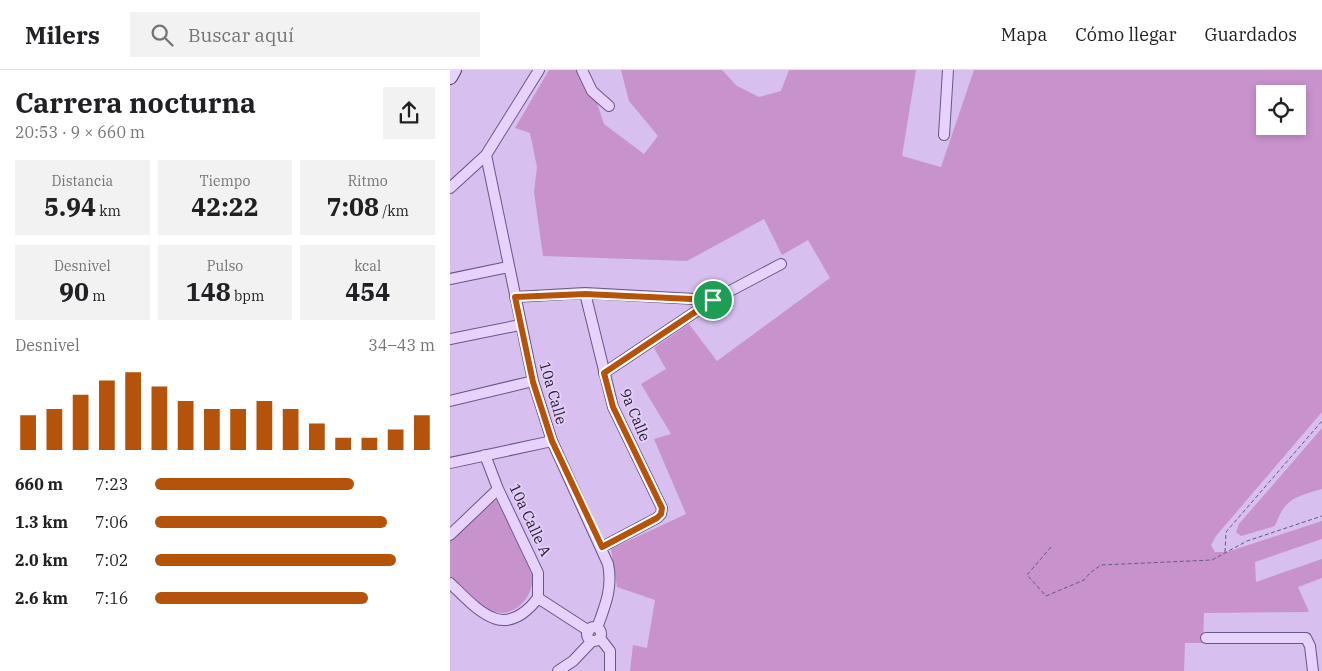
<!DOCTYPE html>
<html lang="es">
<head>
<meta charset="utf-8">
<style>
  :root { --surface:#fff; --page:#f2f2f2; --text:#202124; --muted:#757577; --line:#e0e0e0; --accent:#b45309 }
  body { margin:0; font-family:"IBM Plex Serif",serif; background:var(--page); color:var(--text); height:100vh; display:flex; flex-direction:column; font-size:19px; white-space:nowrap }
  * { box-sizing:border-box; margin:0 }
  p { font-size:16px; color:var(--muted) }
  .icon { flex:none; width:28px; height:28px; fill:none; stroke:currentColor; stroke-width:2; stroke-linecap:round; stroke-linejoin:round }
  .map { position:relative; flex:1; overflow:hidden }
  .drawer { display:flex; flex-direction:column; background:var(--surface); width:450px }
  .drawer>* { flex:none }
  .buttons { position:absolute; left:806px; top:15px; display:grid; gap:10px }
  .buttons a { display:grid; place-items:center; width:50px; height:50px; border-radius:0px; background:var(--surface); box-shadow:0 2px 8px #0003; font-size:25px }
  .pin { position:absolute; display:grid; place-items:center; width:42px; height:42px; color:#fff; margin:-21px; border:2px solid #fff; border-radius:50%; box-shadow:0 1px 5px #0007 }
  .round { display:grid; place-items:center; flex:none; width:52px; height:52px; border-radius:0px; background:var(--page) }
  .summary { display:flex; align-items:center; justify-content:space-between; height:85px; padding:0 15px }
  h1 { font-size:28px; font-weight:700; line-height:38px }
  .stats { display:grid; grid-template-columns:repeat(3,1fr); gap:8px; height:85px; padding:5px 15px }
  .stats div { display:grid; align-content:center; border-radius:0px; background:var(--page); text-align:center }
  .stats b { font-size:25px; font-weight:700 }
  .stats small { font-size:14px; font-weight:400 }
  .stats p { font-size:14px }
  .chart { height:140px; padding:10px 15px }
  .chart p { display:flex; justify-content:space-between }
  .chart svg { width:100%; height:90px; margin-top:5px; stroke:var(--accent); stroke-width:6 }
  ul { padding:0 15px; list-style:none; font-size:16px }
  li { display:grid; grid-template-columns:80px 60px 1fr; align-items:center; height:38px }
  li i { height:12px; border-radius:6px; background:var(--accent) }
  header { display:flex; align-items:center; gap:30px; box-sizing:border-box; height:70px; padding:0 25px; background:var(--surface); border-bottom:1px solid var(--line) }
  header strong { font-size:24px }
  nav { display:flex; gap:28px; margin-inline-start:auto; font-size:18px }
  .search { width:350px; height:45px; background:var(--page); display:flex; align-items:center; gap:12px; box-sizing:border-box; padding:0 18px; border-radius:0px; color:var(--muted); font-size:19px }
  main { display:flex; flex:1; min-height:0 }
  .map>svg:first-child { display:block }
</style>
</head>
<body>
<header>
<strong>Milers</strong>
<div class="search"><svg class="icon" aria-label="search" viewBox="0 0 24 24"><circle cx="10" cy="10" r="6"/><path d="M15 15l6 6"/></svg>Buscar aquí</div>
<nav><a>Mapa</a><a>Cómo llegar</a><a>Guardados</a></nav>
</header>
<main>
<section class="drawer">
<div class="summary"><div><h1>Carrera nocturna</h1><p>20:53 · 9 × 660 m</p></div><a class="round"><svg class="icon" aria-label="share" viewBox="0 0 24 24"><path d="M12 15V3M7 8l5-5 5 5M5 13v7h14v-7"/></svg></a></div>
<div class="stats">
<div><p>Distancia</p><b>5.94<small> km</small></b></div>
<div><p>Tiempo</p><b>42:22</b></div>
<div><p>Ritmo</p><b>7:08<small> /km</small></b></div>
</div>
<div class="stats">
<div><p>Desnivel</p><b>90<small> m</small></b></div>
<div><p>Pulso</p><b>148<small> bpm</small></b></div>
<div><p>kcal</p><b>454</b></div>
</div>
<div class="chart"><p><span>Desnivel</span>34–43 m</p>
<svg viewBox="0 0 160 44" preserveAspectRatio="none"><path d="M5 44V27M15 44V24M25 44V17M35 44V10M45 44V6M55 44V13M65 44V20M75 44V24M85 44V24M95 44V20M105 44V24M115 44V31M125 44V38M135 44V38M145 44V34M155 44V27"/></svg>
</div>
<ul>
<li><b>660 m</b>7:23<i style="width:71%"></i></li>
<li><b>1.3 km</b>7:06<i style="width:83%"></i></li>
<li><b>2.0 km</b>7:02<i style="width:86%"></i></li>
<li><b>2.6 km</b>7:16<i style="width:76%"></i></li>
</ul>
</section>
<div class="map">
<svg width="872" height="601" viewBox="0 0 872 601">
  <rect width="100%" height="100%" fill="#d7bfef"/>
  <path fill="#c892cd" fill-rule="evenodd" d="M99 0H136L154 54 194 84 208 66 179 31 171 0H272L287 16 309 27 331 21 339 0H466L452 86 491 97 524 0H872V342L766 466 761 475 765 482H777L872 451V469L805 492 806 512 872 489V508L848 517 859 542 754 543 753 573H735L734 601H180L183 575 197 578 205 530 167 517 161 479 236 444 204 369 221 364 191 314 216 299 204 278 239 254 267 291 380 208 358 170 332 185 314 149 237 191 93 186 84 122 87 97 80 63 65 58ZM815 24H848V56H815Z
    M872 358V419C845 427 835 428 825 456L791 466 786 462 789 454Z
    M46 429 83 506C82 518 79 529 68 537 42 556 18 524 0 506V471Z"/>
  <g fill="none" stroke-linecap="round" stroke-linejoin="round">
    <g stroke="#675788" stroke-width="12">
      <path id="street" d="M132 0 142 21 159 36
        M494 65 498 0
        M36 85 83 311 102 371 158 494C163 518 155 536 147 558
        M0 118 36 85 89 0
        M0 209 58 197
        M135 223 163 337 212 438 211 444 207 448 152 477
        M65 227 135 223 263 230 331 194
        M0 269 70 255
        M154 303 263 230
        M0 331 83 311
        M35 385 48 419 88 503V528
        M0 393 102 371
        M0 465 48 419
        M0 513C29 541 54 572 88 528
        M88 528 139 561
        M137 564a7 7 0 1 1 14 0a7 7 0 1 1-14 0Z
        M150 568 160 581V601
        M756 568H856L860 576 863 601
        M108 601 123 591 142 571"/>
    </g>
    <g stroke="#483a6a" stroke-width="16">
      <path id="secondary" d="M0 7 4 0"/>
    </g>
    <path stroke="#675788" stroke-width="1" stroke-dasharray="4 2.5" stroke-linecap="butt" d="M601 477 577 505 596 526 634 510 640 503 651 495 762 490 797 471 872 446
      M775 482 776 462 872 351"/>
    <use href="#street" stroke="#e6d2fa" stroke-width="10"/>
    <use href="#secondary" stroke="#e6d2fa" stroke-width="14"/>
  </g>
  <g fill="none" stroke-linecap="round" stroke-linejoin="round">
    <g stroke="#fff" stroke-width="10">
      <path id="route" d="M135 224 263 230 154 303 163 337 212 438 211 444 207 448 152 477 102 371 83 312 65 227Z"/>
    </g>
    <use href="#route" stroke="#b45309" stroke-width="6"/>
  </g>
  <g text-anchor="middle" stroke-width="4" stroke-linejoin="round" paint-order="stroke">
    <g font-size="15" fill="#231c37" stroke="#e3cef6">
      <text transform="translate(103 323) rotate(74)" y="5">10a Calle</text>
      <text transform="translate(185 345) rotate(67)" y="5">9a Calle</text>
      <text transform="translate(80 450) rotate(65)" y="5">10a Calle A</text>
    </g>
  </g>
</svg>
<div class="buttons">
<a><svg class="icon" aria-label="locate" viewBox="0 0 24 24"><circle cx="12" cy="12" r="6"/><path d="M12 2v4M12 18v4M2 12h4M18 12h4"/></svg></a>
</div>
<div class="pin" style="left:263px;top:230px;background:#1e9e55"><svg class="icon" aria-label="arrive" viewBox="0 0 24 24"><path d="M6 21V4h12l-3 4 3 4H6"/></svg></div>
</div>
</main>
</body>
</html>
